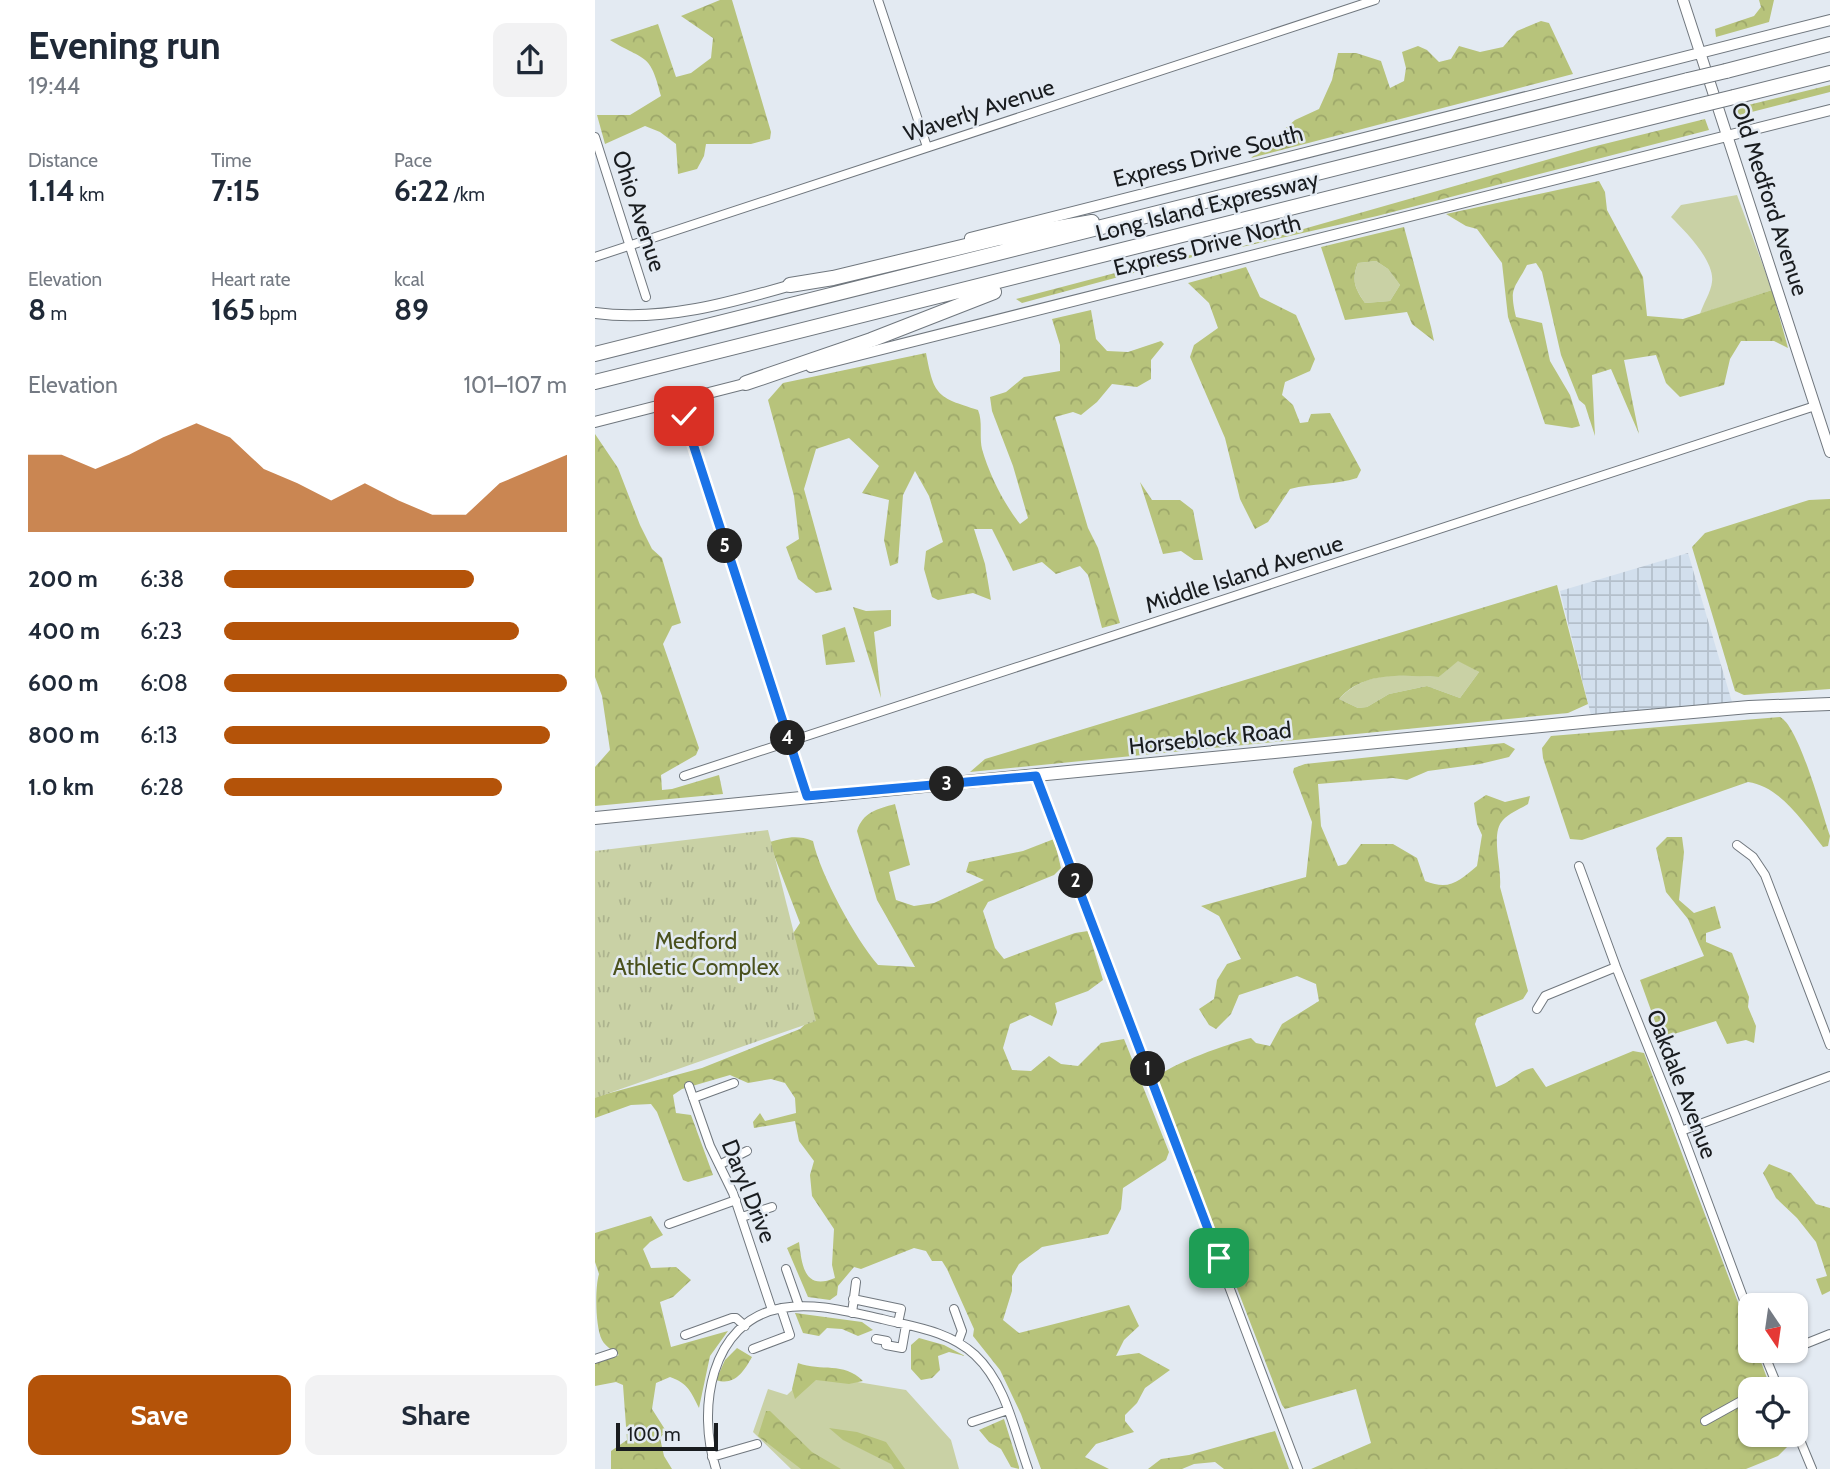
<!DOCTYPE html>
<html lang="en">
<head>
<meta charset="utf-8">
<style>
  :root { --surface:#fff; --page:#f2f2f3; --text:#1f2937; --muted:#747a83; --accent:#b45309 }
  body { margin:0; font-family:Cabin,sans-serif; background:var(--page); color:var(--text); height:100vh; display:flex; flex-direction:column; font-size:26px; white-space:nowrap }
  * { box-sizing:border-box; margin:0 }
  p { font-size:23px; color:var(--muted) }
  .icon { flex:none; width:38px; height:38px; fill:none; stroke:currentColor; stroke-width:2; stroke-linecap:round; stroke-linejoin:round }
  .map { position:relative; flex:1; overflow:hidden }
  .sheet { display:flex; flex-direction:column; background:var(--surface); width:595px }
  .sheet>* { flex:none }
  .needle { width:46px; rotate:167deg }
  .tools { position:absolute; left:1143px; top:1293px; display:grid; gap:14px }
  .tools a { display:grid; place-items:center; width:70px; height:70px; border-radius:14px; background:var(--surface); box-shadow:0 2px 5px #0004; font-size:35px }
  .scale { position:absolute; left:21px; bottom:18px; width:102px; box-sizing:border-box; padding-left:7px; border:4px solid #191c1f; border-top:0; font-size:19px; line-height:24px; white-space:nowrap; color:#191c1f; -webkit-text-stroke:5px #e3eaf2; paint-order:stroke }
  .pin { position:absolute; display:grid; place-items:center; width:60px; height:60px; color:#fff; margin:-30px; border-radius:14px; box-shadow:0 4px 10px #0006 }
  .km { position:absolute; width:35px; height:35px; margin:-18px; border-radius:50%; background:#222; color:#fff; font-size:19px; line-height:35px; text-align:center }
  .round { display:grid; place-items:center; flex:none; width:74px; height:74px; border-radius:14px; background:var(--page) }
  .head { display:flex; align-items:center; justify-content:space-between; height:119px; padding:0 28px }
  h1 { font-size:38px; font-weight:700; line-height:52px }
  .stats { display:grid; grid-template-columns:repeat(3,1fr); gap:10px; height:119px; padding:7px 28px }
  .stats div { display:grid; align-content:center }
  .stats b { font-size:30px; font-weight:700 }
  .stats small { font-size:19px; font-weight:400 }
  .stats p { font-size:19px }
  .chart { height:196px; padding:14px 28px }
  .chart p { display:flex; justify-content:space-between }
  .chart svg { width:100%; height:126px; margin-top:7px; fill:var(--accent); opacity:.7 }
  .action { display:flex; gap:14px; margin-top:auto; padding:14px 28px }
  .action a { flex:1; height:80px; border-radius:14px; background:var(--accent); color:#fff; font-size:28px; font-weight:700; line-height:80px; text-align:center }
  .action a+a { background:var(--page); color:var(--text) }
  ul { padding:0 28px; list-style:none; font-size:23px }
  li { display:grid; grid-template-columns:112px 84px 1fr; align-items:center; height:52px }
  li i { height:18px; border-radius:9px; background:var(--accent) }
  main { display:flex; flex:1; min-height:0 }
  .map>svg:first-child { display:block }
</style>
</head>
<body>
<main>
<section class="sheet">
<div class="head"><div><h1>Evening run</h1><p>19:44</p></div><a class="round"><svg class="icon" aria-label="share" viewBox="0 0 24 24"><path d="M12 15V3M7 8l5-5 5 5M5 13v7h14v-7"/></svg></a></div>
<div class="stats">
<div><p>Distance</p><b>1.14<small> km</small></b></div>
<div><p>Time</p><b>7:15</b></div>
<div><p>Pace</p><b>6:22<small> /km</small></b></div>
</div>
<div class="stats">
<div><p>Elevation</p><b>8<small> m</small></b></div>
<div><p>Heart rate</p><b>165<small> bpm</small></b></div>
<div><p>kcal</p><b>89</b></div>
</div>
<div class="chart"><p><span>Elevation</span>101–107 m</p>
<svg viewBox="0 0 160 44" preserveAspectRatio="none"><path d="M0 44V17L10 17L20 22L30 17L40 11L50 6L60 11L70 22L80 27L90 33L100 27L110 33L120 38L130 38L140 27L150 22L160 17V44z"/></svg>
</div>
<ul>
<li><b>200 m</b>6:38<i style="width:73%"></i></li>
<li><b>400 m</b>6:23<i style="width:86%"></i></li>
<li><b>600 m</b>6:08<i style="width:100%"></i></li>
<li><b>800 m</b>6:13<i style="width:95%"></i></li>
<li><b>1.0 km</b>6:28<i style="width:81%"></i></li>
</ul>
<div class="action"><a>Save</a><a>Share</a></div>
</section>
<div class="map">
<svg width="1235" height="1469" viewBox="0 0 1235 1469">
  <defs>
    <pattern id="industrial-grid" width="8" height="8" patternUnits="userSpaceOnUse" patternTransform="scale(1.75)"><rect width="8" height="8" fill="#d2dfed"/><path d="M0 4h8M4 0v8" fill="none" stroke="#b4bfcb"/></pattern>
    <pattern id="forest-crowns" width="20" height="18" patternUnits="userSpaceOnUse" patternTransform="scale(1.75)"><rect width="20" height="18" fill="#b7c37b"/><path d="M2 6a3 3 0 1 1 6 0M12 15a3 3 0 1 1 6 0" fill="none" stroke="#9da76a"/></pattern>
    <pattern id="park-tufts" width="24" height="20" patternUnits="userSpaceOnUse" patternTransform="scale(1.75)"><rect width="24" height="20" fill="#c9d1a5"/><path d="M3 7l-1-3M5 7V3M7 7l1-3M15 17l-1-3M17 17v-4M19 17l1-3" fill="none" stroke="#acb38e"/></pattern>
  </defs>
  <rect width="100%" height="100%" fill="#e3eaf2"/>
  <path fill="url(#industrial-grid)" d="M1093 553 1137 702 996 715 965 591Z"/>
  <path fill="#c9d1a5" d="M1142 195 1177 290 1105 314C1108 304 1116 292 1117 282 1120 261 1090 231 1076 217L1086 205Z
    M781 261 793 269 805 285 795 301 770 303C760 288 756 281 763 263Z
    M863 660 884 672 865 698 832 686 794 694 772 707 763 708 744 699C773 669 806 676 844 677Z
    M214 1374 311 1390 356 1440 364 1469H196L158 1432 173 1389 192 1395Z"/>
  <path fill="url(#forest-crowns)" fill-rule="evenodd" d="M125 0H137L176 132 175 139 156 144H111L109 156 102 169 83 174 81 144 65 132 50 126 10 144 2 115H35L66 96C55 52 51 62 15 40L63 24 81 77 96 73 116 58 118 38 86 16Z
    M1164 0H1179L1174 22 1121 37 1120 29 1159 16 1166 7Z
    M946 21 954 23 978 74 656 158 700 120 724 109 737 80 743 53H761L786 61 795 88 809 81 811 68 807 52 823 46 832 50 844 62 856 59 864 46 885 52 908 47 922 31Z
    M1235 85V92L1141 116V108Z
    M1110 119 1114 130 782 216 638 249 997 147Z
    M1004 181 1010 192 1012 210 1048 277 1052 316 1088 319 1177 290 1193 348 1179 341H1146L1135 359 1129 385 1085 397 1071 383 1061 355 1029 360 1044 434 1016 369 997 375 1000 436 990 405 984 400 966 355 947 272 941 263 932 265C919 290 914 287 921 317L947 323 955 361 975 395 985 426 977 428 950 424 913 317 907 263 882 229 871 226 851 214Z
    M809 227 836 327 839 341 817 324 812 312 750 320 726 247ZM781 261 793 269 805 285 795 301 770 303C760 289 756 280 763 263Z
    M609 254 427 303 421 299 585 256Z
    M651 267 665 297 701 315 720 359 715 371 690 382 687 395 698 405 705 423 713 422 716 414 735 413 766 470 762 478C741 485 718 483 695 489L673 522 660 529 645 499 630 438 595 357 599 345 623 328 614 303 593 283Z
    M496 310 501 339 512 351 533 352 566 341 569 344 556 360V379L542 387 517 384 502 402 486 415 478 412 460 417 493 528 503 548 525 623 507 628 493 575 485 566 461 574 447 562 418 571 397 529H379L390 564 396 600 378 593 343 600 337 597 329 569 331 551 348 542 334 496 320 471 308 495 303 563 295 566 289 540 294 500 267 493 284 466 254 438 221 449 209 489 237 590 221 593 203 579 191 547 204 539 199 496 173 400 188 383 331 353C339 396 342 397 383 410 388 422 384 435 387 449 394 474 409 504 425 524L433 518 418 466 397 411 395 397 411 392 429 377 465 371V345L457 319Z
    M0 434 23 468 45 525 57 549 67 558 86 623 77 626 68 644 104 748 101 755 66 775 67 790 77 789 124 775 128 794 0 806V767L15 750 7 696 0 677Z
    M545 482 557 500H585L598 510 608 560H599L586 551 568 554Z
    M1235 499V689L1149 695 1140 691 1097 547 1110 533 1214 500Z
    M962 585 993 704 973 713 375 772 390 759ZM863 661 884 672 865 698 832 686 794 694 772 707 763 708 744 699C770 670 808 676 844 677Z
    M258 607 271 611 296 610V626L279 632 286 698Z
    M250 627 260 662 231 665 227 635Z
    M1185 717C1204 726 1227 813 1235 836L1233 846 1228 847C1209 823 1185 786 1153 782L987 840 975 839 948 758 947 748 956 736Z
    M909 743 920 749 914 757 885 764 833 771 812 780 798 778 723 784 726 826 743 866 751 864 766 844H798L822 858 830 881C855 891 864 881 882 866L887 835 882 824 879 803 891 795 910 802 935 796 933 804C925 809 914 813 908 820 895 833 907 868 905 887L933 991 928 999 882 1018 880 1024 901 1087C918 1082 922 1071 938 1068L951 1087 1038 1051 1049 1053 1155 1334V1351H1162L1176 1389 1155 1390V1435H1193L1196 1443 1183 1456 1151 1469H716L776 1443 761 1389 690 1409 687 1405 561 1078C575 1064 635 1043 656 1038L661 1043 675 1046 687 1024 724 1001 721 984 702 976 644 995 636 1014 621 1029 614 1025 604 1009 619 999 622 980 632 964 646 959 624 916 606 906 711 877 717 822 698 772 699 768 710 764Z
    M300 804 315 865 294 872 301 900 319 906 339 903 389 880 371 872 374 862 428 851 459 839 466 868 459 875 393 902 388 911 400 948 409 959 480 933 493 931 508 980 493 991 460 1003 462 1012 457 1026 435 1015 415 1024 408 1048 417 1070 436 1071 454 1056 466 1064 483 1066 506 1043 529 1039 574 1152 571 1160 528 1188 526 1209 513 1234 447 1247 424 1264 417 1276V1291L408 1320 424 1333 534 1305 544 1326 529 1340 521 1356 544 1353 575 1370 550 1388 542 1403 530 1415V1421L539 1432 501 1444 490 1457 514 1469H446L426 1414 405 1370 378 1336 379 1329 352 1269 347 1261H337L331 1251 319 1248 266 1269 259 1267 243 1286 242 1295 235 1300 213 1297 192 1248 204 1242C207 1265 209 1291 240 1278L237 1265 239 1229 217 1196 215 1175 219 1161 204 1141 200 1121 159 1128 158 1122 165 1113 170 1121 201 1113 200 1098 190 1083 176 1079 153 1083 135 1075 87 1089 78 1095 81 1113 96 1115 118 1175 93 1182 88 1180 62 1112 56 1104 36 1105 0 1118V1097L107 1068 205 1029 217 1018 197 935 205 923 174 842C190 838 201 834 218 841 225 874 261 940 283 965L320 967 282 900 262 831C268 812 282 809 300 804Z
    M1072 837H1087L1089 852 1084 900 1099 913 1120 906 1126 928 1111 933V942L1137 953 1154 997 1153 1007 1161 1026 1159 1043 1151 1040 1132 1044 1121 1021 1066 1038 1045 980 1109 956 1093 919 1071 892 1061 848Z
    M1174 1164 1196 1173 1221 1204 1235 1208V1291L1227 1295 1221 1279 1232 1276 1221 1242 1202 1218 1181 1198 1168 1173Z
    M56 1216 68 1235 55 1242 48 1249 56 1268 81 1267 96 1280 78 1297 65 1302 76 1347 133 1331 115 1356 104 1408C96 1392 93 1383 75 1377L61 1383 57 1409 71 1431 65 1438 69 1456 77 1469H16V1451L32 1440 28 1385 21 1382 0 1386V1363L24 1355C18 1351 10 1346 7 1340 0 1326 0 1287 4 1274L0 1262V1233Z
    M200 1313 267 1322 278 1330 263 1336 247 1329 232 1328 224 1336 208 1333Z
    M324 1338 349 1345 370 1356 354 1352 343 1356 345 1370 337 1378 326 1380 316 1369V1345Z
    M142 1348 157 1357C148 1373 139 1386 121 1380L130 1360Z
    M203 1363C227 1372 248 1361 268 1381L254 1384 221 1380 200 1399 197 1389Z
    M171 1411H175L217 1452 246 1469H206L163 1436Z
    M409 1419 424 1467V1469L416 1467 406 1449 394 1442 384 1430Z
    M234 1428 262 1432 291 1442 310 1469H299L296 1464 248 1440Z
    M680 1431 694 1469H629L620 1462 599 1464 587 1469H553L566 1459 594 1455Z"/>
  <path fill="url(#park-tufts)" d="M173 830 221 1021 0 1098V851Z"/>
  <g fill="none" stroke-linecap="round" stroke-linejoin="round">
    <g stroke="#70777e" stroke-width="10">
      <path id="street" d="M283 0 332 147
        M0 137 51 297
        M0 257 780 0
        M89 416 146 597 212 796
        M89 776 1220 406
        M441 776 703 1469
        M1142 845 1158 857 1170 875 1235 1045
        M984 866 1021 967 1081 1117 1155 1316
        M942 1009 950 996 1021 967
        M94 1086 115 1146 138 1193 177 1310
        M98 1098 139 1083
        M1086 1131 1235 1076
        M126 1164 152 1151
        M147 1217 177 1207
        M74 1224 141 1200
        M191 1269 204 1306
        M258 1299 306 1309 303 1323
        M359 1309 367 1331 363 1342
        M257 1313 261 1282
        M90 1335 137 1318H141L150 1326
        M281 1339 292 1341 291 1345 307 1348 311 1325
        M1200 1348 1235 1334
        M158 1349 195 1335 186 1308
        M1168 1351 1184 1390
        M0 1359 18 1353
        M1171 1359 1192 1351
        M1171 1390 1182 1385
        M1110 1421 1155 1396
        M377 1422 413 1410
        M1200 1428 1217 1469
        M117 1457 162 1444
        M121 1469C102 1411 114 1321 187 1308 220 1302 254 1312 287 1319 319 1327 354 1331 380 1355 411 1384 419 1430 433 1469"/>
    </g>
    <g stroke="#70777e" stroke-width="12">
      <path id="secondary" d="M1088 0 1235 452
        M375 238 1235 20
        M0 313C68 322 135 303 200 284
        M216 367 1235 110
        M0 422 157 382"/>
    </g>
    <g stroke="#70777e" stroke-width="14">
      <path id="primary" d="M0 818 1008 720 1154 707 1235 704"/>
    </g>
    <g stroke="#70777e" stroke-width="16">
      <path id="highway" d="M1131 71 1235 44
        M1139 97 1235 73
        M195 285 238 278 404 238 497 222
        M0 354 1093 80
        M0 382 1102 106
        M151 383 276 340 399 292"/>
    </g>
    <use href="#street" stroke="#fff" stroke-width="8"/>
    <use href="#secondary" stroke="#fff" stroke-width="10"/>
    <use href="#primary" stroke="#fff" stroke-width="12"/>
    <use href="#highway" stroke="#fff" stroke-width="14"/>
    <g stroke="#70777e" stroke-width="16" stroke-linecap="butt">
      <path id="highway-bridge" d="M1093 80 1131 71
        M1102 106 1139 97"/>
    </g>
    <use href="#highway-bridge" stroke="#fff" stroke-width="14"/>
  </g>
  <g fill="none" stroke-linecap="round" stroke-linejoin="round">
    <g stroke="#fff" stroke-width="14">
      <path id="route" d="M89 416 212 796 441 776 624 1258"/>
    </g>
    <use href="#route" stroke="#1a73e8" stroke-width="9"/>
  </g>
  <g text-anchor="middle" stroke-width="5" stroke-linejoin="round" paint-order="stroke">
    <g font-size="23" fill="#191c1f" stroke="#e3eaf2">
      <text transform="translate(384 110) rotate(-18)" y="8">Waverly Avenue</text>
      <text transform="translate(613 156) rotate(-14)" y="8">Express Drive South</text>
      <text transform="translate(1175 199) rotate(72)" y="8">Old Medford Avenue</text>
      <text transform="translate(612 206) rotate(-14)" y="8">Long Island Expressway</text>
      <text transform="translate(44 211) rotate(72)" y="8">Ohio Avenue</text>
      <text transform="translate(612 245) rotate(-14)" y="8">Express Drive North</text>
      <text transform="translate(649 574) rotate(-18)" y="8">Middle Island Avenue</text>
      <text transform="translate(615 738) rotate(-6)" y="8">Horseblock Road</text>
      <text transform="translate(1087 1084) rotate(69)" y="8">Oakdale Avenue</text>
      <text transform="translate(154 1191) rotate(68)" y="8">Daryl Drive</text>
    </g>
    <g font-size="23" fill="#4a511d" stroke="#e3eaf2">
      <text x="101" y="949">Medford<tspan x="101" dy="26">Athletic Complex</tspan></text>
    </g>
  </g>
</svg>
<div class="tools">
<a><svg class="needle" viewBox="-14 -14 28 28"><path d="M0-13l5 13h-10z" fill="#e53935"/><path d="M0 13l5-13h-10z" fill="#747a83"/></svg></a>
<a><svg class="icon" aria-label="locate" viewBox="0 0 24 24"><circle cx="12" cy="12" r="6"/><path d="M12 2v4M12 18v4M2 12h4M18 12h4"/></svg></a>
</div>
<div class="scale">100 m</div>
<div class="pin" style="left:624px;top:1258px;background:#1e9e55"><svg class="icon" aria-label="arrive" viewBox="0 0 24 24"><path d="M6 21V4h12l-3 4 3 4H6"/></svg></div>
<div class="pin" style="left:89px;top:416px;background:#d93025"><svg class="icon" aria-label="check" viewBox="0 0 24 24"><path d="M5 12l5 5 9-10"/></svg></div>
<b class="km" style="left:553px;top:1069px">1</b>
<b class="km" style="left:481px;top:881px">2</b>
<b class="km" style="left:352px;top:784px">3</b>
<b class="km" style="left:193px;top:738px">4</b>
<b class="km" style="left:130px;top:546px">5</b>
</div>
</main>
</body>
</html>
